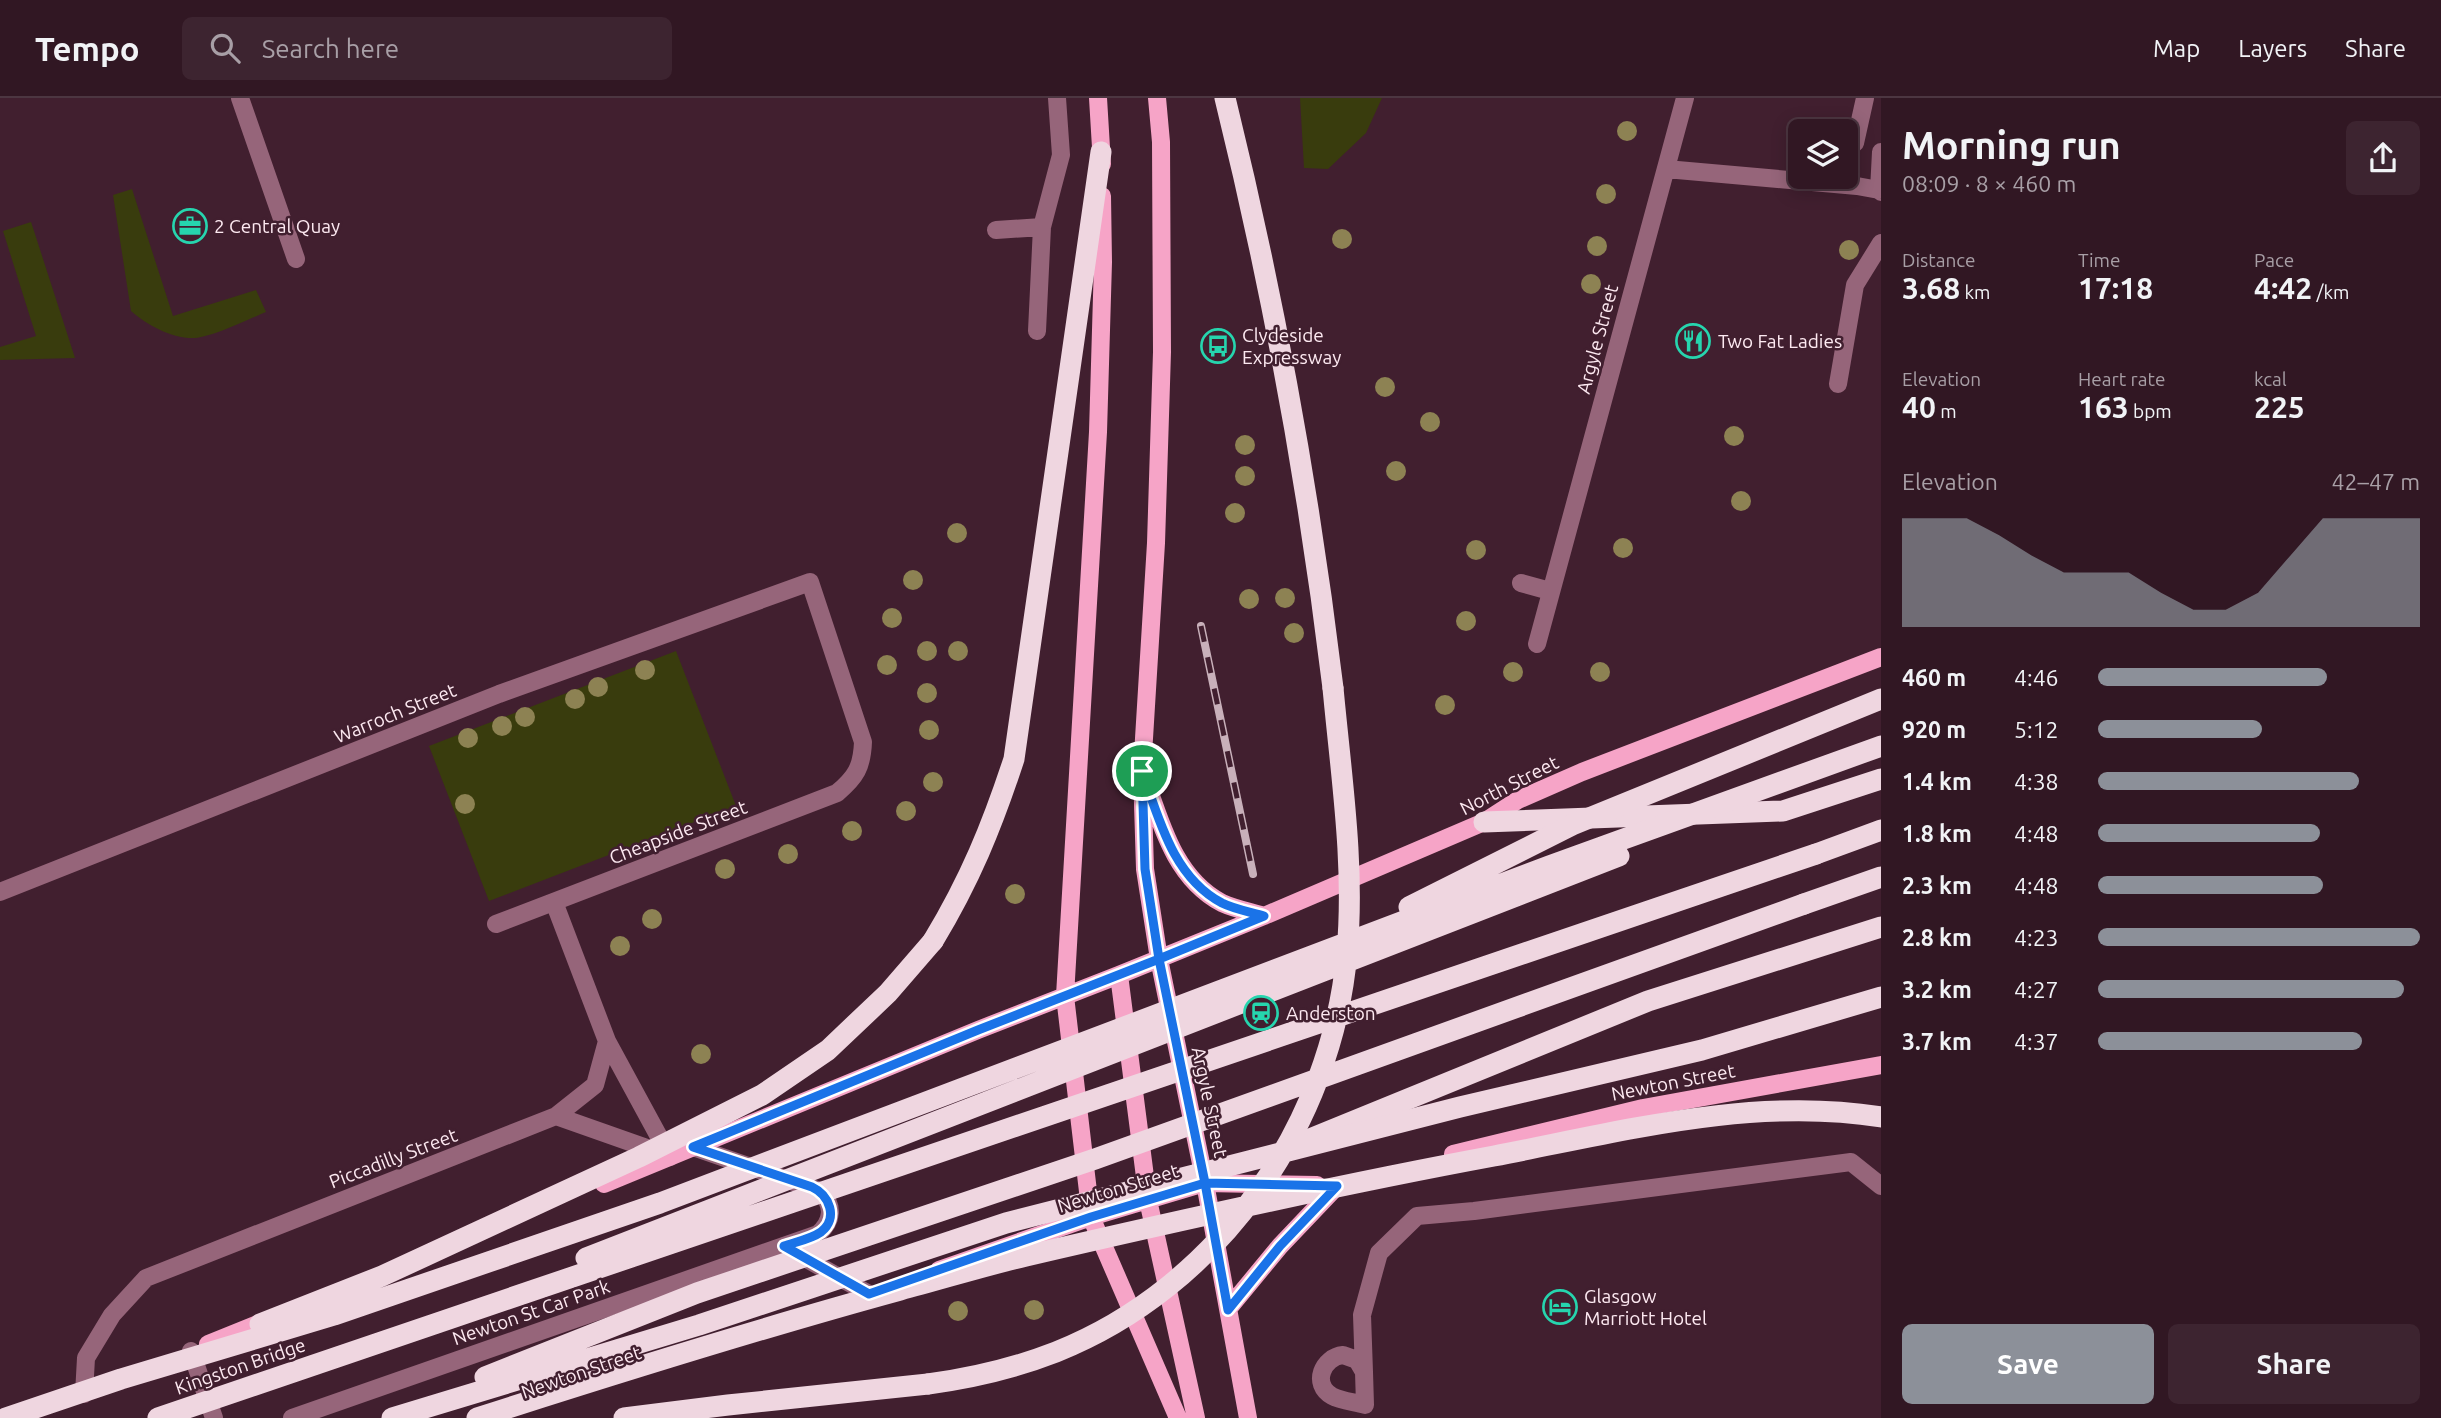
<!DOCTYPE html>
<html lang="en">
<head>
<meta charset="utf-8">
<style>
  :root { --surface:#311723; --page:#3d2430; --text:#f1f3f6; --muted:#a89fa6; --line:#4c3641; --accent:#8c9099 }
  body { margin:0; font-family:Ubuntu,sans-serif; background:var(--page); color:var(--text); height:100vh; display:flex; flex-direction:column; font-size:26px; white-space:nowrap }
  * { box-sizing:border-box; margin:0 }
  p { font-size:23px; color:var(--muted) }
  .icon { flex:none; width:38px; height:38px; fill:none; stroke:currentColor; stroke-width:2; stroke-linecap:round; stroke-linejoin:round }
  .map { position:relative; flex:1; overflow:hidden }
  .drawer { display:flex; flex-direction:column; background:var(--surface); width:560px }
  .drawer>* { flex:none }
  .controls { position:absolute; left:1788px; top:21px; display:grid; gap:14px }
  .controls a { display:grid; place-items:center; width:70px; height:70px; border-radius:10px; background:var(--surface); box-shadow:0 4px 18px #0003,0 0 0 2px var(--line); font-size:35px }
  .pin { position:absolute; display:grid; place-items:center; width:60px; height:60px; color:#fff; margin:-30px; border:4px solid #fff; border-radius:50%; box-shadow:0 2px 7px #0007 }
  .round { display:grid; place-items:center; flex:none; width:74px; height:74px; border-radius:10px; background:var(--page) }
  .overview { display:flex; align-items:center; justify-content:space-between; height:119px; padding:0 21px }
  h1 { font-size:38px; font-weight:700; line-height:52px }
  .figures { display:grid; grid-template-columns:repeat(3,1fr); gap:10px; height:119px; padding:7px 21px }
  .figures div { display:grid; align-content:center }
  .figures b { font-size:30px; font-weight:700 }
  .figures small { font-size:19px; font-weight:400 }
  .figures p { font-size:19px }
  .chart { height:196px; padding:14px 21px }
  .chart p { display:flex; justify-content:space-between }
  .chart svg { width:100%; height:126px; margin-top:7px; fill:var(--accent); opacity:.7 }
  .cta { display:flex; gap:14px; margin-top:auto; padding:14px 21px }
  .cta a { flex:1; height:80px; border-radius:10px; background:var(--accent); color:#fff; font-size:28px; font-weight:700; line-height:80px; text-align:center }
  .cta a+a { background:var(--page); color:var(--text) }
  ul { padding:0 21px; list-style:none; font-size:23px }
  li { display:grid; grid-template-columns:112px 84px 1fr; align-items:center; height:52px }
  li i { height:18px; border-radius:9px; background:var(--accent) }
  header { display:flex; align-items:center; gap:42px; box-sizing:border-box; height:98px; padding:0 35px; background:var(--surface); border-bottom:2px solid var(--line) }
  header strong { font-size:33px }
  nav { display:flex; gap:38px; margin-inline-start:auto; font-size:24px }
  .search { width:490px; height:63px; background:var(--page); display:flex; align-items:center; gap:18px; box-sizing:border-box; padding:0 24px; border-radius:10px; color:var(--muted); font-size:26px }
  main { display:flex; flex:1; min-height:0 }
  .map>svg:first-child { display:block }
</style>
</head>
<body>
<header>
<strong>Tempo</strong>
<div class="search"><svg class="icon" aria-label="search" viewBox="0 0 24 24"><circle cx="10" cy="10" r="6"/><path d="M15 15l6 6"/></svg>Search here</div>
<nav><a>Map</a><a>Layers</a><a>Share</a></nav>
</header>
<main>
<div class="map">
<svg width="1881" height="1320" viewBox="0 0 1881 1320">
  <rect width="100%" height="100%" fill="#411f2f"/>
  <path fill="#393c0d" d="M1300 0H1382L1366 35 1328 71 1304 70Z
    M132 91 173 218 256 192 266 214C249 221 212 239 195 240 172 241 147 227 131 213L113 97Z
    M31 124 34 133 75 260 0 262V249L36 238 3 133Z
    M676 553 736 708 489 803 429 648Z"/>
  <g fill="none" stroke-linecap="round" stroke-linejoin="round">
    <path stroke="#96657a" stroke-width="18" d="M240 0 296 161
      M1855 45 1865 0
      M1666 71 1857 88 1879 92 1881 94
      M1879 92 1881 54
      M996 132 1042 129
      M1037 233 1042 129 1061 57 1057 0
      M1838 286 1855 187 1881 145
      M1521 485 1550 493
      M1537 546 1685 0
      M0 794 499 596 810 484 863 644C862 669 856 679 837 695L496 826
      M607 943 670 1059
      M556 1018 661 1055
      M796 1155 869 1196
      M191 1253 214 1320
      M1343 1257 1357 1262 1364 1274 1365 1307C1355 1304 1341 1303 1332 1298 1311 1286 1323 1259 1343 1257Z
      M1364 1274 1362 1217 1379 1155 1417 1118 1474 1113 1851 1064 1881 1088
      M84 1296 86 1260 112 1217 146 1180 556 1018 595 987 607 943 554 804
      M292 1320 818 1136C833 1123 834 1107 820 1093L693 1049"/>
    <path stroke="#f6a4c7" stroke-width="18" d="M1098 0 1102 66
      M1157 0 1161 44 1162 254 1156 445 1142 673 1145 771 1159 861 1205 1085 1248 1320
      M1102 98 1103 164 1098 334 1065 898 1091 1119 1178 1320
      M1148 689C1163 733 1178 782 1222 805 1235 811 1251 814 1264 818
      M1119 877 1148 1102 1196 1320
      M1453 1056 1643 1010 1881 967
      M604 1086 978 932 1119 877 1264 818 1484 724 1518 702 1582 674 1881 559
      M939 1172 1091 1119 1205 1085 1317 1087
      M1228 1211 1280 1148 1337 1088
      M208 1246 273 1220"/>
    <path stroke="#efd6e0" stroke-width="21" d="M1225 0C1273 194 1309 391 1333 590
      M1484 724 1783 713 1881 681
      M1816 756 1881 732
      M1804 806 1881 779
      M933 843C970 782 992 728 1014 661L1101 54
      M1310 1041 1648 903 1881 829
      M624 1320 728 1307 928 1286"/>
    <g stroke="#c8b0ba" stroke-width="8">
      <path id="rail" d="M1201 528 1253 776"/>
    </g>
    <use href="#rail" stroke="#411f2f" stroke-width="5" stroke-dasharray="16" stroke-linecap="butt"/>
    <path stroke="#efd6e0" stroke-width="21" d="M1409 809 1572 727 1881 601
      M586 1160 1619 758
      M260 1226 382 1178 639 1059 762 997 828 952 888 895 933 843
      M485 1279 697 1195 1095 1061 1804 806
      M928 1286C972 1280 1015 1270 1056 1254 1219 1189 1332 1027 1347 854 1355 767 1341 677 1333 590
      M6 1320 121 1281 334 1217 660 1105 1549 768 1881 648
      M158 1320 1816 756
      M392 1320 699 1227 1006 1125 1460 1009 1702 952 1881 899
      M477 1320C617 1275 757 1231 900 1192 942 1181 983 1168 1026 1158 1181 1122 1337 1087 1494 1058 1620 1034 1752 998 1881 1019"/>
  </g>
  <g fill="#8d8253">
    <circle cx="1627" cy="33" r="10"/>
    <circle cx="1606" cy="96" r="10"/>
    <circle cx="1342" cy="141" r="10"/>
    <circle cx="1597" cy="148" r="10"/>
    <circle cx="1849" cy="152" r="10"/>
    <circle cx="1591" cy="186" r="10"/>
    <circle cx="1385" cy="289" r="10"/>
    <circle cx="1430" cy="324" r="10"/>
    <circle cx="1734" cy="338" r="10"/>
    <circle cx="1245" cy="347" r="10"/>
    <circle cx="1396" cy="373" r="10"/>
    <circle cx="1245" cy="378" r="10"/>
    <circle cx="1741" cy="403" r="10"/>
    <circle cx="1235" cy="415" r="10"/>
    <circle cx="957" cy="435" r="10"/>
    <circle cx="1623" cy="450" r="10"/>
    <circle cx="1476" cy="452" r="10"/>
    <circle cx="913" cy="482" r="10"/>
    <circle cx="1285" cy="500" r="10"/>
    <circle cx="1249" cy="501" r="10"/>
    <circle cx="892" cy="520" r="10"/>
    <circle cx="1466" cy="523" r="10"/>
    <circle cx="1294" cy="535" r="10"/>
    <circle cx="927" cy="553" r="10"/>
    <circle cx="958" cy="553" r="10"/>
    <circle cx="887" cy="567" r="10"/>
    <circle cx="645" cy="572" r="10"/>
    <circle cx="1513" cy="574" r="10"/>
    <circle cx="1600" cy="574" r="10"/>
    <circle cx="598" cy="589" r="10"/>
    <circle cx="927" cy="595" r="10"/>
    <circle cx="575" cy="601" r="10"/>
    <circle cx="1445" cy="607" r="10"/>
    <circle cx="525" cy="619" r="10"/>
    <circle cx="502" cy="628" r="10"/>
    <circle cx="929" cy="632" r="10"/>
    <circle cx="468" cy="640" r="10"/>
    <circle cx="933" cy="684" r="10"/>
    <circle cx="465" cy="706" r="10"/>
    <circle cx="906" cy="713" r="10"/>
    <circle cx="852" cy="733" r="10"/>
    <circle cx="788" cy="756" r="10"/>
    <circle cx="725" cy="771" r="10"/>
    <circle cx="1015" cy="796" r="10"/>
    <circle cx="652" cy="821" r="10"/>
    <circle cx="620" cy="848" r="10"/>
    <circle cx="701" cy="956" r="10"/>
    <circle cx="1034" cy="1212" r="10"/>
    <circle cx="958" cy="1213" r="10"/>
  </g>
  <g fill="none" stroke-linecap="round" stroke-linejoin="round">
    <g stroke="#fff" stroke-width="14">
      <path id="route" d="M1142 673 1145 771 1159 861 978 932 693 1049 812 1089C829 1097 839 1120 821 1134 811 1141 796 1144 784 1148L869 1196 1091 1119 1205 1085 1337 1088 1280 1148 1228 1212 1205 1085 1159 861 1264 818C1250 814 1234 811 1222 805 1173 779 1159 721 1142 673"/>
    </g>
    <use href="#route" stroke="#1a73e8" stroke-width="9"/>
  </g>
  <defs>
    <g id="office-ring" transform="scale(1.75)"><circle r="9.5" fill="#411f2f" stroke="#26d5ae" stroke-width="1.5"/><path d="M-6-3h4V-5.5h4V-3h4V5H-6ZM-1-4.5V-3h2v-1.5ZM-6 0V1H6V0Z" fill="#26d5ae"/></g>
    <g id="restaurant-ring" transform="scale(1.75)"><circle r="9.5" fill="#411f2f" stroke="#26d5ae" stroke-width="1.5"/><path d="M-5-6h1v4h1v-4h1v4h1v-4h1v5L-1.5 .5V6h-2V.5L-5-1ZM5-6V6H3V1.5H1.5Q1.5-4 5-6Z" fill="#26d5ae"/></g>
    <g id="bus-ring" transform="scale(1.75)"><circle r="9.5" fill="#411f2f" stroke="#26d5ae" stroke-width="1.5"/><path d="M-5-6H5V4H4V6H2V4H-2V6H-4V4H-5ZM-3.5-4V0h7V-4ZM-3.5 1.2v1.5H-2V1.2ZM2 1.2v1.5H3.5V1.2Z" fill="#26d5ae"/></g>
    <g id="station-ring" transform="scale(1.75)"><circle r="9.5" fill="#411f2f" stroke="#26d5ae" stroke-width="1.5"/><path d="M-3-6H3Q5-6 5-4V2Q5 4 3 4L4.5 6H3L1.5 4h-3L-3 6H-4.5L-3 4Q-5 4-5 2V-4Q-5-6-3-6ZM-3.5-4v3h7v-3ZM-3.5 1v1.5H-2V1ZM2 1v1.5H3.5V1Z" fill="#26d5ae"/></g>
    <g id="hotel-ring" transform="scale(1.75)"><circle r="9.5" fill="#411f2f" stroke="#26d5ae" stroke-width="1.5"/><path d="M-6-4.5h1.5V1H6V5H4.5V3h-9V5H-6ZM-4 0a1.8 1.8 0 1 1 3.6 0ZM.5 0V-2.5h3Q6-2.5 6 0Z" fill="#26d5ae"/></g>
  </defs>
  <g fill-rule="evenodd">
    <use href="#office-ring" x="190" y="128"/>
    <use href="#restaurant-ring" x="1693" y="243"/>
    <use href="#bus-ring" x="1218" y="248"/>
    <use href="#station-ring" x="1261" y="915"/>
    <use href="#hotel-ring" x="1560" y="1209"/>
  </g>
  <g text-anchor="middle" stroke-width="5" stroke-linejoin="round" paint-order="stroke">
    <g font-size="19" fill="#fde9f1" stroke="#411f2f" text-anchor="start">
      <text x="214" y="135">2 Central Quay</text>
      <text x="1242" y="244">Clydeside<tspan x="1242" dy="22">Expressway</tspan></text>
      <text x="1718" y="250">Two Fat Ladies</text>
      <text x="1286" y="922">Anderston</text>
      <text x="1584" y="1205">Glasgow<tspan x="1584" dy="22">Marriott Hotel</tspan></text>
    </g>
    <g font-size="19" fill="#fde9f1" stroke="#411f2f">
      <text transform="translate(1597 241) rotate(-75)" y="7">Argyle Street</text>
      <text transform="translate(395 615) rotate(-22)" y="7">Warroch Street</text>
      <text transform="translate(1509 687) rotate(-27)" y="7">North Street</text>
      <text transform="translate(678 734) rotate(-21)" y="7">Cheapside Street</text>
      <text transform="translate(1673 984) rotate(-11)" y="7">Newton Street</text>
      <text transform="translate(1210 1004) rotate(78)" y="7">Argyle Street</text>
      <text transform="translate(393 1060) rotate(-21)" y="7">Piccadilly Street</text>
      <text transform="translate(1118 1090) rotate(-17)" y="7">Newton Street</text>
      <text transform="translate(531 1214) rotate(-19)" y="7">Newton St Car Park</text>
      <text transform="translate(240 1268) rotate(-19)" y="7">Kingston Bridge</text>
      <text transform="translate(581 1274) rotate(-19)" y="7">Newton Street</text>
    </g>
  </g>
</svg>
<div class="controls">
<a><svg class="icon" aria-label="layers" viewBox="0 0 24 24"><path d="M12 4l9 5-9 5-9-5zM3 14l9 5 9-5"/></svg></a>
</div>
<div class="pin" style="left:1142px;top:673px;background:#1e9e55"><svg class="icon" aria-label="arrive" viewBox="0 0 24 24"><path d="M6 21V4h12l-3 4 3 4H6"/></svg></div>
</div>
<section class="drawer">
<div class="overview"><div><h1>Morning run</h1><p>08:09 · 8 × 460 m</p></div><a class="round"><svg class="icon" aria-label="share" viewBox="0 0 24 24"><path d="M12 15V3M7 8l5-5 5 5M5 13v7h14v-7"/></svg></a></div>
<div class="figures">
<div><p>Distance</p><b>3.68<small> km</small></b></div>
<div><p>Time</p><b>17:18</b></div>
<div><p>Pace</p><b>4:42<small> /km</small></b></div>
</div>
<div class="figures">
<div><p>Elevation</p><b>40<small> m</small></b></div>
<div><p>Heart rate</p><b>163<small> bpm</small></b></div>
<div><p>kcal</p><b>225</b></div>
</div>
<div class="chart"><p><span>Elevation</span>42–47 m</p>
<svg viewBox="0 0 160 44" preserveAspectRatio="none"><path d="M0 44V6L10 6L20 6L30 12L40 19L50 25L60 25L70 25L80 32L90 38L100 38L110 32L120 19L130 6L140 6L150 6L160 6V44z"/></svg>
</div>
<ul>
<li><b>460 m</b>4:46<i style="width:71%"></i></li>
<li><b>920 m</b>5:12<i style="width:51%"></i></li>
<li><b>1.4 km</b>4:38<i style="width:81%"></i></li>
<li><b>1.8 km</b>4:48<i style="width:69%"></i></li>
<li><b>2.3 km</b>4:48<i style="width:70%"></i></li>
<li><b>2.8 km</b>4:23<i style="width:100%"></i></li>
<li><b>3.2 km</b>4:27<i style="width:95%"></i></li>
<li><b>3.7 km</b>4:37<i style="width:82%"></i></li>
</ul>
<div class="cta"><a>Save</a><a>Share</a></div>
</section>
</main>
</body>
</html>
